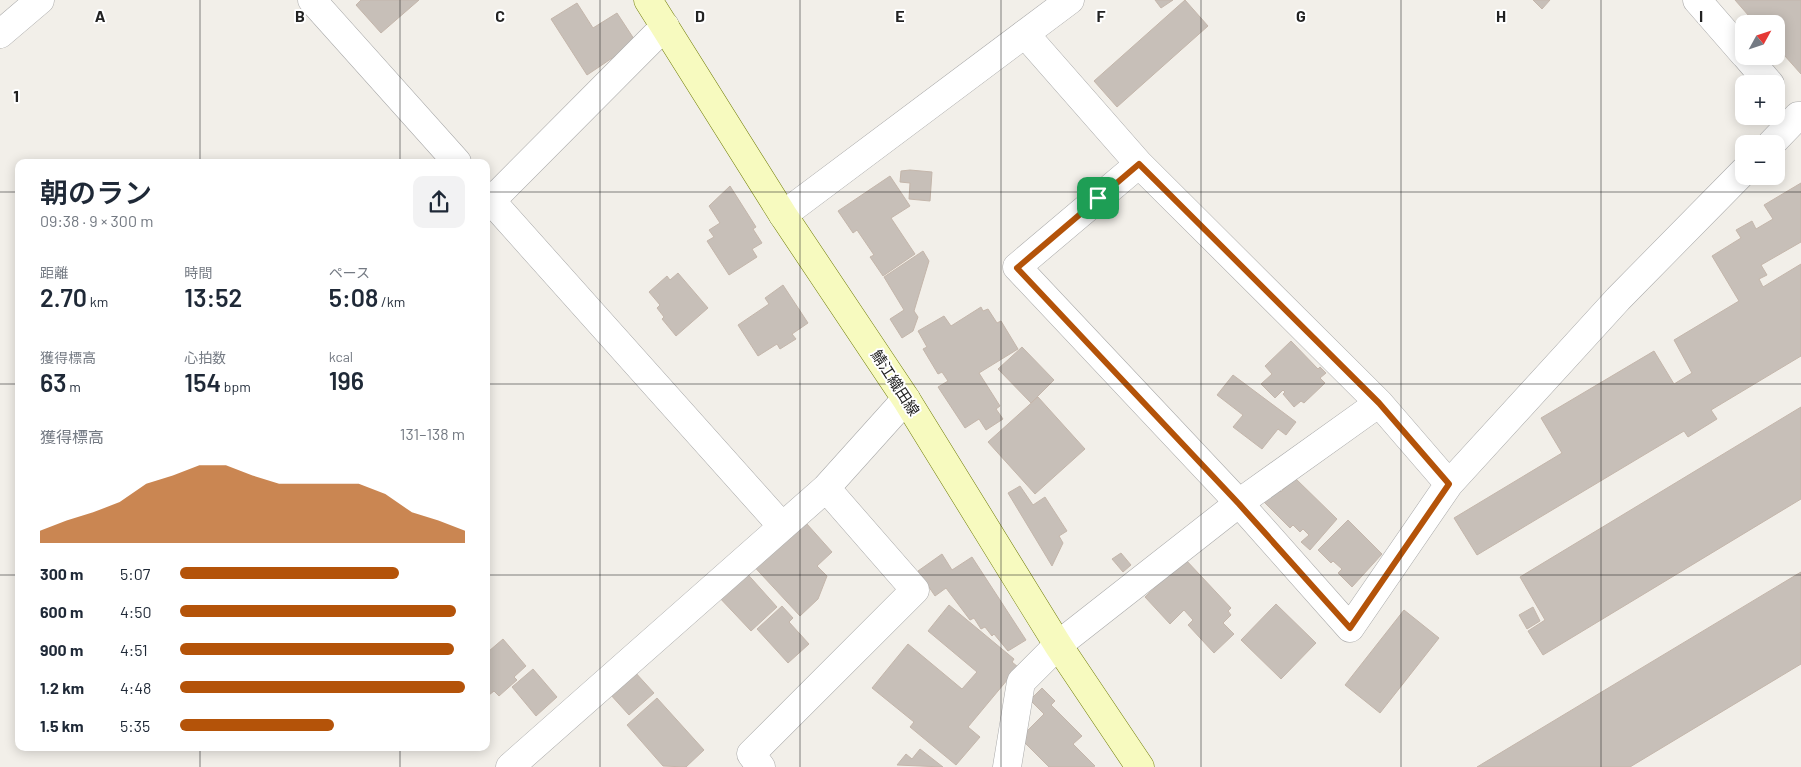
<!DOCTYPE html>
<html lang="ja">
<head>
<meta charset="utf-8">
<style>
  :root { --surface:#fff; --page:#f2f2f3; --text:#1f2937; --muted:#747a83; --accent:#b45309 }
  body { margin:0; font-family:Barlow,"Noto Sans JP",sans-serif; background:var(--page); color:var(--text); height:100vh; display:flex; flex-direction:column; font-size:19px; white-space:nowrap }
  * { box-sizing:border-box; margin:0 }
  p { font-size:16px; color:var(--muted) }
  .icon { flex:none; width:28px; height:28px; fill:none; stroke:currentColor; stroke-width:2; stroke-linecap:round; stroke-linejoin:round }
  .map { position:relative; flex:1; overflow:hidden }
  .sheet { position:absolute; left:15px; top:159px; width:475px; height:592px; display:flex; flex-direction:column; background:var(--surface); border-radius:10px; box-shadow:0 2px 12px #0003 }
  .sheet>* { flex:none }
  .needle { width:32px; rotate:50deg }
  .fabs { position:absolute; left:1735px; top:15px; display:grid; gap:10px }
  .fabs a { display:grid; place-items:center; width:50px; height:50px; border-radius:10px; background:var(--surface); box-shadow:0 2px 12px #0003; font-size:25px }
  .pin { position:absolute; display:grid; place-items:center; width:42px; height:42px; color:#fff; margin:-21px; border-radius:10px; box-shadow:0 2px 8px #0006 }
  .round { display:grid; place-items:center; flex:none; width:52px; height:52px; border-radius:10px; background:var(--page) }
  .head { display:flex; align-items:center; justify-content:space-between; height:85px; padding:0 25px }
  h1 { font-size:28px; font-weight:600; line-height:38px }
  .stats { display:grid; grid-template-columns:repeat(3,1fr); gap:8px; height:85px; padding:5px 25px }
  .stats div { display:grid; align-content:center }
  .stats b { font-size:25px; font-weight:600 }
  .stats small { font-size:14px; font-weight:400 }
  .stats p { font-size:14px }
  .chart { height:140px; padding:10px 25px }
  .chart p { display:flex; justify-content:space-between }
  .chart svg { width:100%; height:90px; margin-top:5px; fill:var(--accent); opacity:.7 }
  ul { padding:0 25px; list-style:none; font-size:16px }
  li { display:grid; grid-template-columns:80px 60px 1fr; align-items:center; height:38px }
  li i { height:12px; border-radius:6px; background:var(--accent) }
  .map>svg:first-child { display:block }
</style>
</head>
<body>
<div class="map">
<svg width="1801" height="767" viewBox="0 0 1801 767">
  <rect width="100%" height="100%" fill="#f2efe9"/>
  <path fill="#c7bfb8" stroke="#c4b6ab" d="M361 0H419L381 33 356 5Z
    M1155 0H1173L1161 8Z
    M1185 0 1208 26 1117 107 1094 81Z
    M1533 0H1550L1542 9Z
    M1735 0H1801V74L1776 46V24H1756Z
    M577 3 593 28 617 13 636 42 587 75 551 19Z
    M910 170 932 172 930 201 909 199 910 183 900 182 901 171Z
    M890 176 910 206 891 218 915 254 883 276 870 257 874 255 857 230 853 233 838 211Z
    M1801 183V242L1761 265 1767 275 1759 279 1763 287 1801 264V356L1711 410 1717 419 1688 437 1684 431 1477 555 1454 518 1562 453 1541 418 1654 351 1674 384 1692 373 1674 340 1739 301 1712 256 1741 238 1736 230 1752 221 1756 229 1773 219 1764 205Z
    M730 186 756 227 753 229 762 243 752 249 757 257 729 275 707 241 714 237 709 230 720 223 709 206Z
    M923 251 929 261 914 311 918 317 913 331 902 338 890 319 904 310 884 277Z
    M678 273 708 308 676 336 662 319 664 317 657 308 660 305 649 292 667 276 670 280Z
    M783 285 808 323 792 334 796 339 780 349 777 344 758 356 738 325 769 304 765 298Z
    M981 307 983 311 988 309 997 323 1001 321 1018 349 979 373 1000 406 996 409 1003 419 986 430 979 419 965 428 938 387 948 381 942 372 938 374 923 349 927 347 918 331 944 316 951 326Z
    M1291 341 1318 369 1320 367 1326 373 1320 378 1325 383 1304 403 1301 401 1294 407 1283 394 1285 392 1283 390 1275 398 1261 384 1272 374 1265 366Z
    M1022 347 1054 380 1031 403 998 369Z
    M1233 375 1296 422 1286 435 1278 429 1262 449 1233 427 1243 415 1217 395Z
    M1038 397 1085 449 1035 494 988 442Z
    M1801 407V499L1543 655 1528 631 1545 620 1520 577Z
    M1295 478 1337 519 1310 550 1301 542 1309 535 1303 529 1300 532 1293 525 1290 528 1261 499 1274 485 1281 492Z
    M1020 486 1033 505 1045 497 1067 531 1059 536 1063 543 1052 566 1008 493Z
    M798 514 832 552 817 566 827 576 818 599 800 616 748 560Z
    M1348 520 1382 554 1352 587 1338 573 1342 569 1333 561 1331 563 1318 550Z
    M1121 553 1131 565 1123 572 1112 559Z
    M942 554 952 570 972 557 1026 640 1008 651 994 634 992 636 985 627 981 629 974 618 970 620 946 588 935 596 918 571Z
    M1185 559 1231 608 1228 611 1231 615 1223 623 1234 634 1214 653 1188 625 1193 620 1184 610 1170 624 1145 597Z
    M743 569 777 607 751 631 716 594Z
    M1801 572V664L1630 767H1477Z
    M1276 604 1316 643 1281 679 1241 640Z
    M949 605 1014 659 1012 662 1018 667 968 727 980 737 956 765 910 727 914 722 872 688 908 644 962 689 977 672 928 631Z
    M782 606 793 618 789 622 809 644 788 663 757 629Z
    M1533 607 1540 621 1527 629 1519 615Z
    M1404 610 1439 638 1380 713 1345 685Z
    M503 639 526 666 514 677 517 680 499 696 494 691 489 695 486 692V649L489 651Z
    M533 669 557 697 536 716 512 687Z
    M634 671 654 693 629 715 609 693Z
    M1042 688 1055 701 1051 705 1082 736 1073 744 1095 766 1093 767H1049L1020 738 1044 714 1030 700Z
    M657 698 704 750 686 767 663 766 627 725Z
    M920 749 943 767 897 765 906 754 912 759Z"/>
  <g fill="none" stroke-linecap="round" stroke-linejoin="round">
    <g stroke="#a9a9a9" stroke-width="29">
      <path id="minor" d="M312 0 457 162
        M1697 0 1744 54
        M0 34 40 0
        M1025 34 1139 164 1379 403 1449 484
        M1746 56 1770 84
        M1771 144 1798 116H1801
        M1139 164 1017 267 1239 503 1350 628 1449 484 1618 299 1744 171
        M486 195 781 525
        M491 201 665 26
        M510 767 826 488 906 399
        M761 767 751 754 915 590 826 488
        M1007 767 1021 682 1058 645 1239 503 1379 403"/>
    </g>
    <g stroke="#a9a9a9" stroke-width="29">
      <path id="tertiary" d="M783 215 1070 0"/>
    </g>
    <g stroke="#707d05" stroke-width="29">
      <path id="secondary" d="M648 0 783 215 906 399 1058 645 1140 767"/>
    </g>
    <use href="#minor" stroke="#fff" stroke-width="28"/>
    <use href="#tertiary" stroke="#fff" stroke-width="28"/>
    <use href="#secondary" stroke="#f7fabf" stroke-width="28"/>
  </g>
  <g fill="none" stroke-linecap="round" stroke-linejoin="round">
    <g stroke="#fff" stroke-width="10">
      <path id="route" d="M1139 164 1379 403 1449 484 1350 628 1239 504 1017 268Z"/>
    </g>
    <use href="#route" stroke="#b45309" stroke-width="6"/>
  </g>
  <path fill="none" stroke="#222" stroke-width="1" stroke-opacity="0.55" d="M200 0V162M400 0V162M600 0V767M800 0V767M1001 0V767M1201 0V767M1401 0V767M1601 0V767M0 192H19M486 192H1801M0 384H19M486 384H1801M0 575H19M486 575H1801M200 748V767M400 748V767"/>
  <g text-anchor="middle" stroke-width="4" stroke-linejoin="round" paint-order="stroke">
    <g font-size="15" fill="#222" stroke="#fff">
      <text transform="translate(895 383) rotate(57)" y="5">鯖江織田線</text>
    </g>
  </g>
  <g font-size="16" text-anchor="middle" font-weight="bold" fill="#222" stroke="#fff" stroke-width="4" stroke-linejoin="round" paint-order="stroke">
    <text x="100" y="22">A</text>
    <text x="300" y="22">B</text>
    <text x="500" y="22">C</text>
    <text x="700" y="22">D</text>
    <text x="900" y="22">E</text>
    <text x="1101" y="22">F</text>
    <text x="1301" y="22">G</text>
    <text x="1501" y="22">H</text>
    <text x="1701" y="22">I</text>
    <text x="16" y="102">1</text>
  </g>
</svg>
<div class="fabs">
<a><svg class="needle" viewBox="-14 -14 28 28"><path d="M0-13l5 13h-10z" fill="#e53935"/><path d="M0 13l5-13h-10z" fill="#747a83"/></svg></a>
<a>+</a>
<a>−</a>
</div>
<div class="pin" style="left:1098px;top:198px;background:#1e9e55"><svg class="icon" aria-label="arrive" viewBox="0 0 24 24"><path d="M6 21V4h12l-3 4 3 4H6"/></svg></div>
<section class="sheet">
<div class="head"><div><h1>朝のラン</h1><p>09:38 · 9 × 300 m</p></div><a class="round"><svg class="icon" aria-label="share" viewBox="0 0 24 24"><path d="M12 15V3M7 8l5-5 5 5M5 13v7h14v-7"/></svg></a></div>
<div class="stats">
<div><p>距離</p><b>2.70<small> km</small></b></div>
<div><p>時間</p><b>13:52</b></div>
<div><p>ペース</p><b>5:08<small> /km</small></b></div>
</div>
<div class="stats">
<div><p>獲得標高</p><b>63<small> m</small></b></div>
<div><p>心拍数</p><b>154<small> bpm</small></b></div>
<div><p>kcal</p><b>196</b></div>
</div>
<div class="chart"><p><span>獲得標高</span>131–138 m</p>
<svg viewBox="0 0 160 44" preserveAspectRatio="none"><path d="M0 44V38L10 33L20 29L30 24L40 15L50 11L60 6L70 6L80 11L90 15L100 15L110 15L120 15L130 20L140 29L150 33L160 38V44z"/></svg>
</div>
<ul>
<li><b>300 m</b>5:07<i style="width:77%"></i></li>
<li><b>600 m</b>4:50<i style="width:97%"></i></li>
<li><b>900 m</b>4:51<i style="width:96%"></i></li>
<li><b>1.2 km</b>4:48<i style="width:100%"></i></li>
<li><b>1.5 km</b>5:35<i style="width:54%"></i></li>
</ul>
</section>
</div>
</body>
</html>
